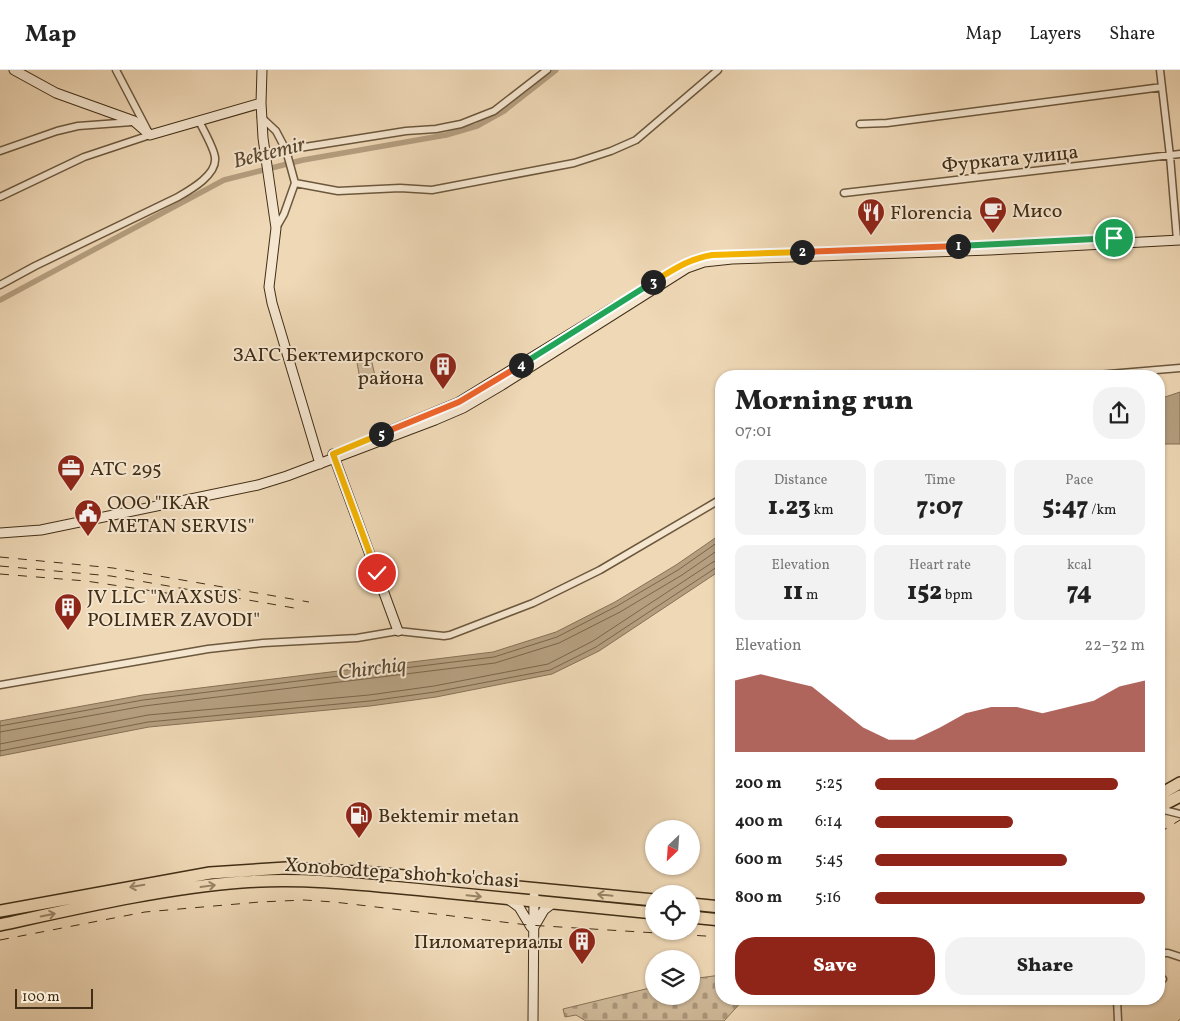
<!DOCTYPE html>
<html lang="en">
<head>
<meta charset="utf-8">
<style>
  :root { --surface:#fff; --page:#f2f2f2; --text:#222; --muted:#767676; --line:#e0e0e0; --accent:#8f2418 }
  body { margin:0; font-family:Vollkorn,serif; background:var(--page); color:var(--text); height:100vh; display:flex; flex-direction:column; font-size:19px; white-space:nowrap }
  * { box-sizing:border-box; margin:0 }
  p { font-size:16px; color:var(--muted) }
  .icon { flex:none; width:28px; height:28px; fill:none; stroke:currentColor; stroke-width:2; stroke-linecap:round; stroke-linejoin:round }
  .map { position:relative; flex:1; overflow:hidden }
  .details { position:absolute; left:715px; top:300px; width:450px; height:635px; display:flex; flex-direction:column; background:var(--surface); border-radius:20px; box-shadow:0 1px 4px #0004 }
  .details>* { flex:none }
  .needle { width:32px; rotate:205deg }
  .controls { position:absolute; left:645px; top:750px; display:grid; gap:10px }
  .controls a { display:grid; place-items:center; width:55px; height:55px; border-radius:50%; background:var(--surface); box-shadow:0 1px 4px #0004; font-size:25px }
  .scale { position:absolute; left:15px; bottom:12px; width:78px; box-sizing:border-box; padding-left:5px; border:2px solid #412e15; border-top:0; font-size:14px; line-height:18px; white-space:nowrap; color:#412e15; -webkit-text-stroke:4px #f5e6d0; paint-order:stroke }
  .pin { position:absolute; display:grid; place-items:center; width:42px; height:42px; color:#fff; margin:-21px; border:2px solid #fff; border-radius:50%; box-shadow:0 1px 5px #0007 }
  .km { position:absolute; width:25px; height:25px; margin:-12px; border-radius:50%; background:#222; color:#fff; font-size:14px; line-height:25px; text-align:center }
  .round { display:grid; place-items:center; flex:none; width:52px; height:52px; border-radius:20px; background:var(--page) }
  .summary { display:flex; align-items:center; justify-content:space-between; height:85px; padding:0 20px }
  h1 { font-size:28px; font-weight:800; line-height:38px }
  .metrics { display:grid; grid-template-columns:repeat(3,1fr); gap:8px; height:85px; padding:5px 20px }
  .metrics div { display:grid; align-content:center; border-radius:12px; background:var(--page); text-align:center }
  .metrics b { font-size:25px; font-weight:800 }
  .metrics small { font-size:14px; font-weight:400 }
  .metrics p { font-size:14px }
  .chart { height:140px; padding:10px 20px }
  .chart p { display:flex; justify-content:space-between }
  .chart svg { width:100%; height:90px; margin-top:5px; fill:var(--accent); opacity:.7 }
  .action { display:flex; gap:10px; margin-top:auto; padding:10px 20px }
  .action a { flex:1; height:58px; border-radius:20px; background:var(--accent); color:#fff; font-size:20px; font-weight:800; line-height:58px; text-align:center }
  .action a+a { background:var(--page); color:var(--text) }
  ul { padding:0 20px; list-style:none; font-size:16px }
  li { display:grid; grid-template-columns:80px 60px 1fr; align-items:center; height:38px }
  li i { height:12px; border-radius:6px; background:var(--accent) }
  header { display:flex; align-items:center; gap:30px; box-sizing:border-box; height:70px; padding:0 25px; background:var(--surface); border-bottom:1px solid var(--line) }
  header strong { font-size:24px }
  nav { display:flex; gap:28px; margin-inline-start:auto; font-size:18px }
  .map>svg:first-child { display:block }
</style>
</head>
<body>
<header>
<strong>Map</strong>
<nav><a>Map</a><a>Layers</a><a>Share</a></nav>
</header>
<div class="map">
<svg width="1180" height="951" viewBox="0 0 1180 951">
  <defs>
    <pattern id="cemetery-stones" width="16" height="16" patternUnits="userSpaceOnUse" patternTransform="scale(1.25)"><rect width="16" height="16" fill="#d1bb9b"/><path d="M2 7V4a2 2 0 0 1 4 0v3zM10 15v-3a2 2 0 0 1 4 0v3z" fill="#ab987d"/></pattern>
  </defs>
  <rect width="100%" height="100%" fill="#efd8b6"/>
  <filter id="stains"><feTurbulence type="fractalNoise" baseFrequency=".004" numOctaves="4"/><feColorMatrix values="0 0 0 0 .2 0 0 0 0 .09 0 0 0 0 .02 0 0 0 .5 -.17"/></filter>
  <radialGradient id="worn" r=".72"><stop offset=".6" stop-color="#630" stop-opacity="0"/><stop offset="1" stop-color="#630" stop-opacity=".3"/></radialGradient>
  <path fill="url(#cemetery-stones)" stroke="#897458" d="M721 905V929H744L724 951H586L576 945 565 947 563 939 654 917V926H691V909Z"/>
  <path fill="#d1bb9b" stroke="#897458" d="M370 284 375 306 360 309 356 287Z"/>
  <path fill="#b49e7f" stroke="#867155" d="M1180 322V374H1159V329Z
    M721 464V500L599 581 552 604 436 627 370 636 149 657 0 686V651L143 625 493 582 556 562 615 532 676 495Z"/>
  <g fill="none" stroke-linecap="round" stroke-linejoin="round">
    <path stroke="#7a664a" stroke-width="1" d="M0 656 143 630 494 587 557 567 617 536 678 500 721 470
      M0 662 144 636 495 593 559 573 620 542 682 505 721 478
      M0 674 148 645 369 625 434 616 548 594 593 571 713 492 721 490
      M0 681 148 652 370 631 435 622 550 600 596 577 717 497H721"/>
    <path stroke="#867155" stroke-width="1" d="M1178 951 1180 949"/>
    <path stroke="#b49e7f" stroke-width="5.5" d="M0 230 224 110 303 90 446 65 477 56 504 41 556 0"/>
    <g stroke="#6c583d" stroke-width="9">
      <path id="street" d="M1160 0 1170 86 1177 170
        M261 47 276 61 286 80 295 113 284 144 276 158
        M860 54 887 53 1162 17
        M286 80 406 61 436 59 461 54 494 41 547 0
        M0 81 57 61 78 56 132 52
        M295 113 338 121 400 118 432 120 574 93 611 81 636 70 718 0
        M844 123 1180 84
        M0 127 84 87 150 65 116 0
        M0 215 35 196 178 127C190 120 217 105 215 88 215 80 203 59 199 51
        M1085 306 1180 298
        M0 615 208 579 263 573 357 568 398 561 444 566 450 565 533 533 600 500 721 429
        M1160 739 1180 744
        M1159 883H1168L1180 887
        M1159 910 1163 909
        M1117 929 1118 951"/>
    </g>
    <g stroke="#412e15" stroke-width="11">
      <path id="secondary" d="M14 0 56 23 134 51 150 65 261 33
        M262 0 261 33 263 68 276 158 269 217 272 233 320 394
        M382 364 459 332 616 236
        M333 384 398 561
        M0 463 41 460 258 415 287 406 435 350 463 338 502 315 687 198 704 192 732 189 990 180 1180 170
        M508 829 519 837 531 857
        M534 857 544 840 553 833
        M533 951 534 826"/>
    </g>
    <g stroke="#412e15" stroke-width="14">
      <path id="highway" d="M1159 725 1180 713
        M1159 737 1180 726
        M691 834 721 837
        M0 841 210 803 286 798 374 803 654 830
        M691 847 721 850
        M0 855C78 838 163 818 242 812 310 807 376 816 443 822 513 829 583 836 654 843"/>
    </g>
    <use href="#street" stroke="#f5e6d0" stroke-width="6"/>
    <use href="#secondary" stroke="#f5e6d0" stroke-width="9"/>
    <use href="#highway" stroke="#efd8b6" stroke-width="11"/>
    <path stroke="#412e15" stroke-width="1" stroke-dasharray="9 9" stroke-linecap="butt" d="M0 487 113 498 309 532
      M0 496 111 506 294 538
      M0 504 86 511 173 524
      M1159 763 1180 750
      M0 870 145 842 260 832 304 830 334 832 528 855 721 867"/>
  </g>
  <defs><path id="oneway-shaft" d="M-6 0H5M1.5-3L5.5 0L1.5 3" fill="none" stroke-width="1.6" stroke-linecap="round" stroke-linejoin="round" transform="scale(1.25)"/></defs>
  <g stroke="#988366">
    <use href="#oneway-shaft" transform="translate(137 816) rotate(170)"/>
    <use href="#oneway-shaft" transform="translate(208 816) rotate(-8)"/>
    <use href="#oneway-shaft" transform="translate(605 825) rotate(-174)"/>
    <use href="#oneway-shaft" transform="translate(474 826) rotate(6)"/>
    <use href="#oneway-shaft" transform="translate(48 845) rotate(-11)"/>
  </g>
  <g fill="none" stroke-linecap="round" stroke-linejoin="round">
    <g stroke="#fff" stroke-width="10">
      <path id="split-1" d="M958 176 1114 168"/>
    </g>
    <g stroke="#fff" stroke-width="10">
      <path id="split-2" d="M802 182 958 176"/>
    </g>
    <g stroke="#fff" stroke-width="10">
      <path id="split-3" d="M653 212C673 200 688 189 712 185L802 182"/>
    </g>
    <g stroke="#fff" stroke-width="10">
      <path id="split-4" d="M521 295 653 212"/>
    </g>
    <g stroke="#fff" stroke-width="10">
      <path id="split-5" d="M381 364 459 332 521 295"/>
    </g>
    <g stroke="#fff" stroke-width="10">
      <path id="split-6" d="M377 503 333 384 381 364"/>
    </g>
    <use href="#split-1" stroke="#22a559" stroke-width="6"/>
    <use href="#split-2" stroke="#f0652b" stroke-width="6"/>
    <use href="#split-3" stroke="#f5b400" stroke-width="6"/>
    <use href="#split-4" stroke="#22a559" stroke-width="6"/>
    <use href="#split-5" stroke="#f0652b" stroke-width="6"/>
    <use href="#split-6" stroke="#f5b400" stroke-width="6"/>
  </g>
  <defs>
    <g id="cafe-pin" transform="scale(1.4375)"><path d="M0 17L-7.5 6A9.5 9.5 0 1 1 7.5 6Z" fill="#8f2418" stroke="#f5e6d0"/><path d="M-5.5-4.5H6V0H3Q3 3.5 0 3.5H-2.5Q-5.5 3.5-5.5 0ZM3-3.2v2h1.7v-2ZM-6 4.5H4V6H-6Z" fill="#fff"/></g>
    <g id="restaurant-pin" transform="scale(1.4375)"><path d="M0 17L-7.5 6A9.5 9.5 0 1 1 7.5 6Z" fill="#8f2418" stroke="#f5e6d0"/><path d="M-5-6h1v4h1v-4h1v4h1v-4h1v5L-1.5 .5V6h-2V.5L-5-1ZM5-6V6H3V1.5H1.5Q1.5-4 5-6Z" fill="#fff"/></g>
    <g id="building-pin" transform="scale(1.4375)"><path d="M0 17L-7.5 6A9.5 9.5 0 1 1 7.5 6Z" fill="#8f2418" stroke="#f5e6d0"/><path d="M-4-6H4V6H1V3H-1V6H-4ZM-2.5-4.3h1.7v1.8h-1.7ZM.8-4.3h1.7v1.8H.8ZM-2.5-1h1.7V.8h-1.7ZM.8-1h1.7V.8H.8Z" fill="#fff"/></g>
    <g id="office-pin" transform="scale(1.4375)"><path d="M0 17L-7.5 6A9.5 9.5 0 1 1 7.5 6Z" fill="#8f2418" stroke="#f5e6d0"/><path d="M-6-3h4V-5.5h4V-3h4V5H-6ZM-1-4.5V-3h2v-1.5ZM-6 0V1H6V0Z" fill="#fff"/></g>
    <g id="civic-pin" transform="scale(1.4375)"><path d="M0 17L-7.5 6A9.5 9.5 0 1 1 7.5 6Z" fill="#8f2418" stroke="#f5e6d0"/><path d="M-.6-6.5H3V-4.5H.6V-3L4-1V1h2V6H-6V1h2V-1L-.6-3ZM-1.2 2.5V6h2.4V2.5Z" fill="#fff"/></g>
    <g id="fuel-pin" transform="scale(1.4375)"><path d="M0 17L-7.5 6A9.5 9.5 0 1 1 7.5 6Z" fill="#8f2418" stroke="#f5e6d0"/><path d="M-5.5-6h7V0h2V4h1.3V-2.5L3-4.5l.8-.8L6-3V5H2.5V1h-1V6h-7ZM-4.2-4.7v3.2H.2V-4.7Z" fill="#fff"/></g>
  </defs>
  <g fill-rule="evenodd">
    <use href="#cafe-pin" x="993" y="140"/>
    <use href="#restaurant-pin" x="871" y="142"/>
    <use href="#building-pin" x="443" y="296"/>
    <use href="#office-pin" x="71" y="398"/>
    <use href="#civic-pin" x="88" y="443"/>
    <use href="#building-pin" x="68" y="537"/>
    <use href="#fuel-pin" x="359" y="745"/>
    <use href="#building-pin" x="582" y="871"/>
  </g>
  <g text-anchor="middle" stroke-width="4" stroke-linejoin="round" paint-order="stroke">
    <g font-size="20" fill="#412e15" stroke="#f5e6d0">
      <text transform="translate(1010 88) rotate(-6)" y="7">Фурката улица</text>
      <text transform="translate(402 802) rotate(4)" y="7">Xonobodtepa shoh ko'chasi</text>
    </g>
    <g font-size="20" fill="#412e15" stroke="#f5e6d0" text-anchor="start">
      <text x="1012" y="147">Мисо</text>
      <text x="890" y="149">Florencia</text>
      <text x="424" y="291" text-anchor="end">ЗАГС Бектемирского<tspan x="424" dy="23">района</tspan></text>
      <text x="90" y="405">ATC 295</text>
      <text x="107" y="439">OOO "IKAR<tspan x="107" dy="23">METAN SERVIS"</tspan></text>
      <text x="87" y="533">JV LLC "MAXSUS<tspan x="87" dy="23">POLIMER ZAVODI"</tspan></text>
      <text x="378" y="752">Bektemir metan</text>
      <text x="563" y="878" text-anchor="end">Пиломатериалы</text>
    </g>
    <g font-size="21" font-style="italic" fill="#5e4a30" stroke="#f5e6d0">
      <text transform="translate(269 82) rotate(-14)" y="7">Bektemir</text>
      <text transform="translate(372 598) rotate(-7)" y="7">Chirchiq</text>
    </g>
  </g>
  <rect width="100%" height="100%" filter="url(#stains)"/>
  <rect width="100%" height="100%" fill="url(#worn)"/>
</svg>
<div class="controls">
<a><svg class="needle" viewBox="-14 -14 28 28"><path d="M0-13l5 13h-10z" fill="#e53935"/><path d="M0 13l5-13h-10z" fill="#767676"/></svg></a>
<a><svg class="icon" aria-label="locate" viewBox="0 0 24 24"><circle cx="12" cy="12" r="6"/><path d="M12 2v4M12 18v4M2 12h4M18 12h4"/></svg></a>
<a><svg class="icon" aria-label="layers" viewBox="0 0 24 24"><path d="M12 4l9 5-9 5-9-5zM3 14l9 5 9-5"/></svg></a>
</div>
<div class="scale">100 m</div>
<div class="pin" style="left:1114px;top:168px;background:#1e9e55"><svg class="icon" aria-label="arrive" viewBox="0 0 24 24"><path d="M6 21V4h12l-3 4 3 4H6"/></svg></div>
<div class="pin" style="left:377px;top:503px;background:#d93025"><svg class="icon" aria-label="check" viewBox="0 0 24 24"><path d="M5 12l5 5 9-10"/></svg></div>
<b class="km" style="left:958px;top:176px">1</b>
<b class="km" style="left:802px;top:182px">2</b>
<b class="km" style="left:653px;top:212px">3</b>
<b class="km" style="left:521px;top:295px">4</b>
<b class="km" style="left:381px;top:364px">5</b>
<section class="details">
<div class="summary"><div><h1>Morning run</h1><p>07:01</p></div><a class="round"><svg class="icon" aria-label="share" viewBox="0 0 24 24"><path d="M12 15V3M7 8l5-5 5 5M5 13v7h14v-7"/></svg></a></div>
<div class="metrics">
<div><p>Distance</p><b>1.23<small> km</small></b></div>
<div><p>Time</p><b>7:07</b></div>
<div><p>Pace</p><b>5:47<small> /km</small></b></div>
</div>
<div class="metrics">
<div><p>Elevation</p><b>11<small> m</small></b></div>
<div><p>Heart rate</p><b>152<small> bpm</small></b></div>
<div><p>kcal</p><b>74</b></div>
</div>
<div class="chart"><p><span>Elevation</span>22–32 m</p>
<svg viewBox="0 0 160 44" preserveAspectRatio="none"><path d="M0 44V9L10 6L20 9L30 12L40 22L50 32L60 38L70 38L80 32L90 25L100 22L110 22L120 25L130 22L140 19L150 12L160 9V44z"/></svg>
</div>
<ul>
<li><b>200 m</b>5:25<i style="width:90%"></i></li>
<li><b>400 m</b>6:14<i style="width:51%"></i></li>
<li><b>600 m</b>5:45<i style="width:71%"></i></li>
<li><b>800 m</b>5:16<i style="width:100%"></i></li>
</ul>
<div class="action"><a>Save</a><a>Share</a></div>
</section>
</div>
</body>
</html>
